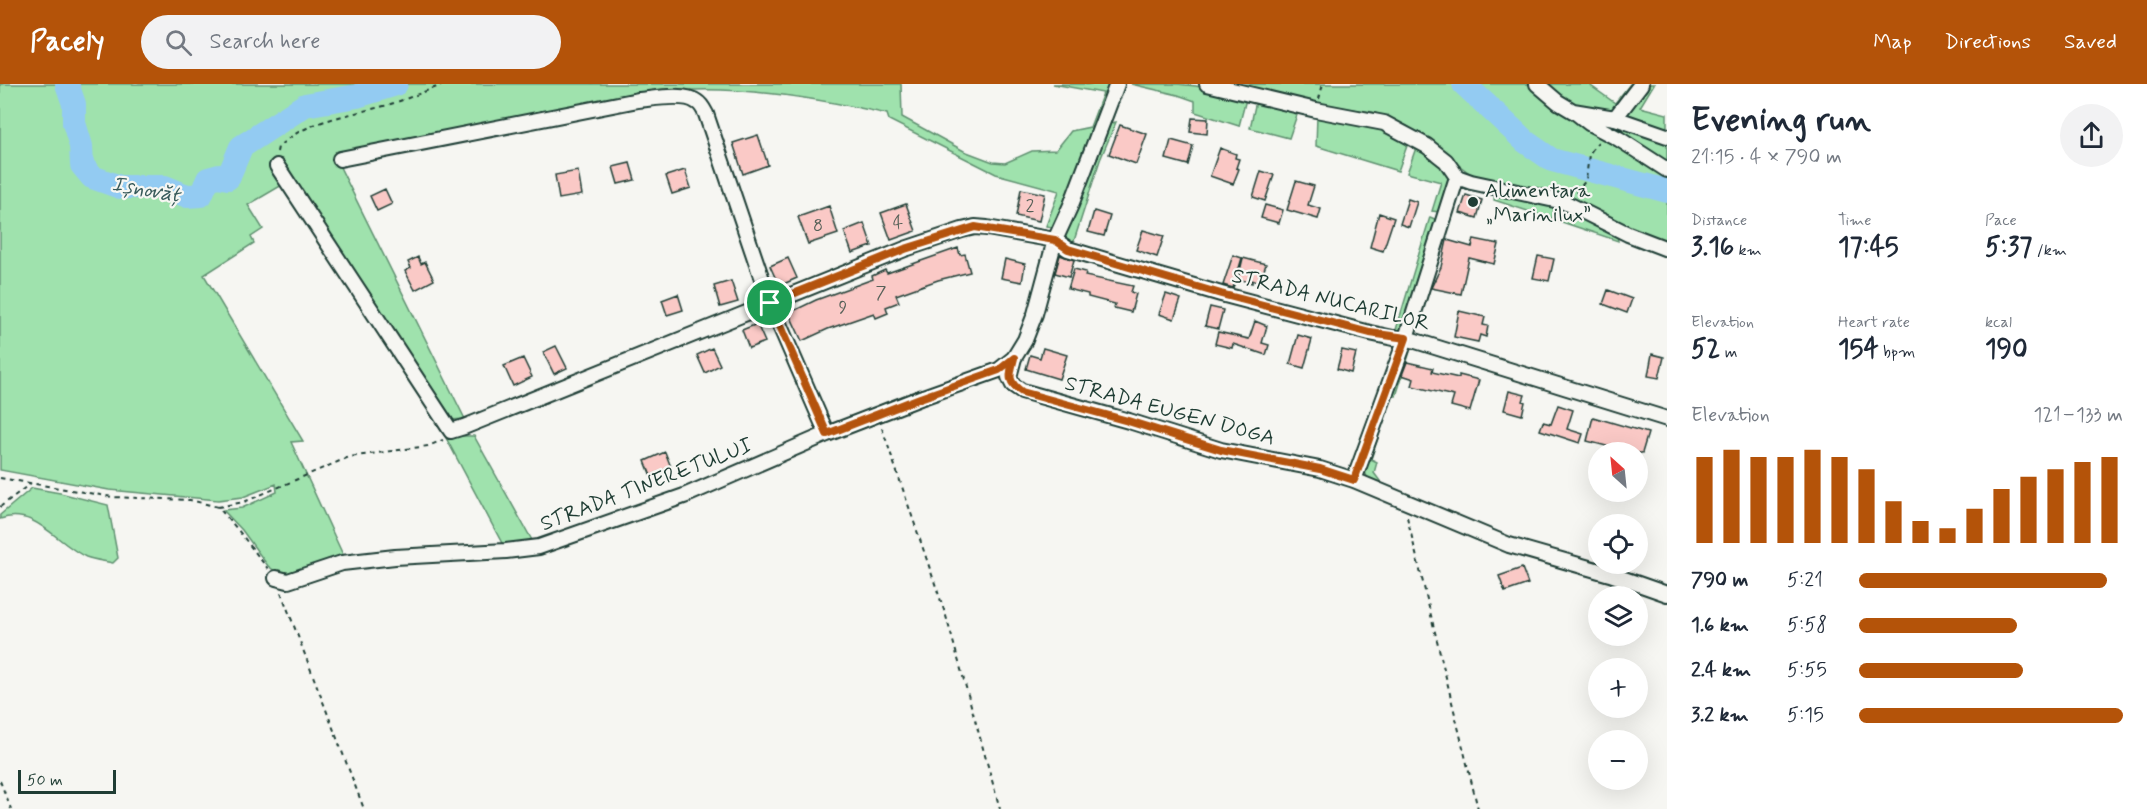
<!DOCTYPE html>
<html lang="en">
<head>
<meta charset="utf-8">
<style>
  :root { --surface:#fff; --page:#f2f2f3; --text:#1f2937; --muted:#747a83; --accent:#b45309 }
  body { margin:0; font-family:Mynerve,sans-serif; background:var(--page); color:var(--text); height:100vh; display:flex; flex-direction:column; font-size:22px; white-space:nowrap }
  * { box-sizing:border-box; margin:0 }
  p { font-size:20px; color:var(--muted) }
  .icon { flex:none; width:33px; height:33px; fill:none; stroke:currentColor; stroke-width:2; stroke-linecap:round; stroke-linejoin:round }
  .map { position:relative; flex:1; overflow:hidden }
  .details { display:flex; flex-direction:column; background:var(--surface); width:480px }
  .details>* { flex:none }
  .needle { width:39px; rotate:333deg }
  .tools { position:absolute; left:1588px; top:358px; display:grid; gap:12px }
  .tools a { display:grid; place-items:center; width:60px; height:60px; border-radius:50%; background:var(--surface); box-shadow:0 6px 24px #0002; font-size:30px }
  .scale { position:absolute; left:18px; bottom:15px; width:98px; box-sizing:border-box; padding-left:6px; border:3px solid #1f3d34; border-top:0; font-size:16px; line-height:21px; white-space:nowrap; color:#1f3d34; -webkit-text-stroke:4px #f6f6f2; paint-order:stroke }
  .pin { position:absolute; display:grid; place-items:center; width:51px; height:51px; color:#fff; margin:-26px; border:3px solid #fff; border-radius:50%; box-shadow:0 2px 6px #0007 }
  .round { display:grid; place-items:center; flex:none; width:63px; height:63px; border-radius:32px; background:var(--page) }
  .headline { display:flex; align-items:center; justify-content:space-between; height:102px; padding:0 24px }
  h1 { font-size:33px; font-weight:700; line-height:45px }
  .figures { display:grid; grid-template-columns:repeat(3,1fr); gap:9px; height:102px; padding:6px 24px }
  .figures div { display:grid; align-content:center }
  .figures b { font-size:26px; font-weight:700 }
  .figures small { font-size:16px; font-weight:400 }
  .figures p { font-size:16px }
  .chart { height:168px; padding:12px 24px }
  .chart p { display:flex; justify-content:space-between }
  .chart svg { width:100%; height:108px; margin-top:6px; stroke:var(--accent); stroke-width:6 }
  ul { padding:0 24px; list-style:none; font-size:20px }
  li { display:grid; grid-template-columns:96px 72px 1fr; align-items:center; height:45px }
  li i { height:15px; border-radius:8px; background:var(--accent) }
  header { display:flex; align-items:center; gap:36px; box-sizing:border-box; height:84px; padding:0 30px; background:var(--accent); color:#fff }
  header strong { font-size:28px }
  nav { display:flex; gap:33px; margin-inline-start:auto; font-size:21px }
  .search { width:420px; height:54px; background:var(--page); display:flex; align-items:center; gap:15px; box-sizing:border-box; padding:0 21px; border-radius:33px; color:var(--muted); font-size:22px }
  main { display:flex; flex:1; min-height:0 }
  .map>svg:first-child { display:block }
</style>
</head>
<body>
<header>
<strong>Pacely</strong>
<div class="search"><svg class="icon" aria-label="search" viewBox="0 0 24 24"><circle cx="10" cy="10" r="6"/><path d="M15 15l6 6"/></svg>Search here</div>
<nav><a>Map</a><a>Directions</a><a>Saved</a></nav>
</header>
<main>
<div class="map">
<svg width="1667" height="725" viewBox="0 0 1667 725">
  <rect width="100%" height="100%" fill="#f6f6f2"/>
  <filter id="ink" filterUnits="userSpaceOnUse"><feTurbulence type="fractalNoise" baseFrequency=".0167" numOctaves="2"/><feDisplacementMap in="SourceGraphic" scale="12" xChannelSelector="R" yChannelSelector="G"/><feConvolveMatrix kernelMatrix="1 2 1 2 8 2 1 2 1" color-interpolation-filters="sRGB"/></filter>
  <g filter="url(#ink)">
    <path fill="#9fe2ad" stroke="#5f9070" stroke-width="1.5" d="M0 0H901L902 33 964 67 993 78 1005 79 1032 67 1056 66 1071 47 1090 43 1103 9 1053 0H1111L1062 132 1052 143 1046 142 1059 107 996 90 889 36 887 30C817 14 735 0 663 8L335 73 465 335 450 336 282 101 248 121 263 145 251 153 254 159 204 191 303 357 291 358 344 473 300 490H279L268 482 242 446 223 426 242 424 277 408 276 400 243 413 218 416 109 406 0 386Z
      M1131 0H1177L1196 2 1246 15 1239 42 1195 28V17L1178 11Z
      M1227 0H1528L1555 23 1570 33 1623 42 1667 57V161L1633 147 1560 110 1472 91 1407 42 1373 28 1315 20Z
      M1543 0H1588L1615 19 1630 0H1636L1619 25 1609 29 1571 21Z
      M1644 0H1654L1640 23 1667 30V48L1621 31Z
      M1256 17 1299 25 1289 54 1250 44Z
      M1317 32C1348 36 1382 38 1408 59L1398 87 1316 62Z
      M1116 38 1100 76 1073 160 1062 155 1106 40Z
      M1417 61C1454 87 1456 84 1440 128L1432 127 1441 98 1407 89Z
      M1495 109 1555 119 1552 135 1494 116Z
      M1565 124 1617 151 1618 157 1559 137Z
      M1430 133 1437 136 1403 246 1395 249Z
      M1412 261 1396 312 1392 311 1371 375 1377 378 1374 389 1383 401 1368 395 1365 388 1366 374 1406 262Z
      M445 352H474L533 458 503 461Z
      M32 404 60 409 108 421 118 474 113 479C104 477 94 476 86 473 57 460 35 422 0 435V431Z"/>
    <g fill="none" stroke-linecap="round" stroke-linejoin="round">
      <path stroke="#93cbf2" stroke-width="24" d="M67 0 74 20V39L81 62 82 81 92 93 120 103H165L187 112 201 111 208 95 219 92 228 94 241 63 305 21 357 12 396 0
        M1464 0 1526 58 1552 76 1667 107"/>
    </g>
    <path fill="#fac9c6" stroke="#1f3d34" stroke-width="1.5" d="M1192 34 1208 35 1207 50 1190 48Z
      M1120 41 1147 50 1136 80 1109 70Z
      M758 51 768 81 743 90 733 59Z
      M1171 56 1193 62 1188 81 1166 75Z
      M1220 64 1236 70 1235 74 1239 75 1236 84 1239 85 1233 100 1210 92Z
      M630 79 635 96 618 100 613 83Z
      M685 86 691 104 672 110 666 92Z
      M578 87 582 111 559 115 555 91Z
      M1261 87 1274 91 1265 117 1253 113Z
      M1296 97 1314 102 1308 121 1321 125 1318 135 1287 126Z
      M385 105 392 120 377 127 370 112Z
      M1021 105 1045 110 1039 137 1016 132Z
      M1466 111 1482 116 1477 134 1460 129Z
      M1408 115 1417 118 1409 143 1400 140Z
      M906 120 916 147 891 156 881 129Z
      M1265 121 1283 126 1279 139 1261 134Z
      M829 122 838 150 808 160 798 133Z
      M1094 127 1110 132 1104 152 1088 148Z
      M1379 129 1394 134 1383 167 1370 163Z
      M864 139 872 162 852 169 844 147Z
      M1143 146 1164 152 1157 173 1136 166Z
      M1474 155 1499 160 1494 180 1469 174 1461 210 1431 204 1441 183 1447 156 1472 163Z
      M958 164 960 171 965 170 970 188 938 196 896 211 899 218 886 223 888 229 876 234 874 229 828 245 802 257 789 229 816 216 873 195 872 192 885 186 887 189Z
      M1060 171 1074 176 1069 193 1055 189Z
      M1233 171 1242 174 1233 204 1223 201Z
      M1538 172 1554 175 1549 197 1533 194Z
      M418 173 421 180 425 178 434 196 415 206 405 187 411 184 408 178Z
      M788 174 797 194 779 202 770 182Z
      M1243 174 1266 180 1260 199 1252 196V199L1238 195Z
      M1005 175 1025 180 1022 198 1001 194Z
      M1074 185 1086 188 1085 192 1133 202 1131 208 1136 210 1131 228 1114 224 1115 220 1088 213V210L1068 205Z
      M731 197 738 218 720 223 714 202Z
      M1608 206 1632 215 1627 229 1603 220Z
      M678 210 683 226 667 231 662 216Z
      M1166 210 1181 215 1174 235 1159 230Z
      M1210 223 1223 226 1218 245 1205 242Z
      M1459 227 1485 233 1483 241 1488 242 1486 253 1480 251 1478 258 1454 253Z
      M1255 237 1267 242 1262 259 1269 261 1266 271 1233 260 1232 264 1215 260 1218 248 1249 255Z
      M757 240 765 258 749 264 742 246Z
      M1298 251 1312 255 1304 284 1290 280Z
      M556 262 567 284 554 290 543 268Z
      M712 264 720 281 705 289 697 271Z
      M1043 264 1067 271 1059 295 1026 285 1030 271 1040 274Z
      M1342 266 1356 269 1351 289 1337 285Z
      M1652 270 1664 273 1659 294 1648 292Z
      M523 274 532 293 513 302 504 282Z
      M1407 278 1433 284 1432 288 1459 294V291L1479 296 1470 327 1451 322 1454 312 1412 302 1414 295 1402 291Z
      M1509 307 1525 311 1523 317 1525 318 1522 331 1504 326Z
      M1558 321 1573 326 1567 345 1583 350 1580 359 1540 346 1543 338 1551 340Z
      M1593 333 1648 349 1642 369H1617L1618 365 1587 357Z
      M665 368 671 383 651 392 645 377Z
      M1522 484 1528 500 1505 508 1499 492Z"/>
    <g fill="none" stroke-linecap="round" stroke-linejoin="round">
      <g stroke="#1f3d34" stroke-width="18">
        <path id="minor" d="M1117 0 1071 121 1055 156 1035 230 1025 256 1014 274 1009 293 1013 301 1022 307 1129 337 1221 366 1320 385 1354 396 1509 461 1610 490 1667 510
          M1207 0 1316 26 1384 39 1427 62 1446 77 1457 93 1471 98 1564 118 1628 150 1667 165
          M1537 0 1558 18 1573 27 1615 34 1667 52
          M1575 28 1589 39 1619 55 1667 86
          M1615 34 1641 0
          M340 75 638 16C652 15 685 8 697 18 701 20 704 26 706 30L770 219 827 350
          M277 82 451 347 464 343 905 165 962 146 975 143 987 144 1055 156 1068 165 1221 210 1370 249 1393 254H1406L1667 335
          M1354 396 1406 254 1457 93
          M276 494 288 497 342 479 395 473 506 467 539 463 684 412 827 350 920 314 999 286 1014 274"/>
      </g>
      <path stroke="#1f3d34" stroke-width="2" stroke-dasharray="4.5 4.5" stroke-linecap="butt" d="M1085 0H1093
        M1319 15 1323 0
        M277 68 278 63C307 36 347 32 384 22 405 16 425 7 445 0
        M1576 109 1586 96 1589 70 1598 58
        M882 344 946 532 1000 725
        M0 394 112 413 190 416 218 423 238 446 268 485
        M0 423 31 399
        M218 423 244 418 349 373 428 362 443 356
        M1407 433 1478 725
        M281 508 364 725
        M0 697 11 725"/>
      <use href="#minor" stroke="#f6f6f2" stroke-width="14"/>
    </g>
  </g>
  <g fill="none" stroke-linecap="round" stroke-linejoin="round" filter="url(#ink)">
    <g stroke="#fff" stroke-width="12">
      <path id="route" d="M975 143 1055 156 1068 165 1221 210 1370 249 1406 254 1354 396 1320 385 1221 366 1128 337 1022 308C1006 297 1010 291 1014 274L999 286 920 314 827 350 770 219 905 165Z"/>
    </g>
    <use href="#route" stroke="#b45309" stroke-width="8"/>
  </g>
  <circle fill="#1f3d34" stroke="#f6f6f2" stroke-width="2" cx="1473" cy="118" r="6"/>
  <g text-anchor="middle" stroke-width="4.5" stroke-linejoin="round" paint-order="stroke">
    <g font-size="18" fill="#566058">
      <text x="1030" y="127">2</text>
      <text x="898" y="144">4</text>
      <text x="818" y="147">8</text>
      <text x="881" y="214">7</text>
      <text x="843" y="229">9</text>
    </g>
    <g font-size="21" fill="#1f3d34" stroke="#f6f6f2" text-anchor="start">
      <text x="1485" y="113">Alimentara<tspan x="1485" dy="24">„Marinilux”</tspan></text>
    </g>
    <g font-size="21" fill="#1f3d34" stroke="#f6f6f2">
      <text transform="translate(1331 215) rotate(14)" y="7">STRADA NUCARILOR</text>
      <text transform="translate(1170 326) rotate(15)" y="7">STRADA EUGEN DOGA</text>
      <text transform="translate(646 400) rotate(-21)" y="7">STRADA TINERETULUI</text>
    </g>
    <g font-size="22" font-style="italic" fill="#36595a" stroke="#f6f6f2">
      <text transform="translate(146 104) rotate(10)" y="8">Ișnovăț</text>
    </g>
  </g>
</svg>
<div class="tools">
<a><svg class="needle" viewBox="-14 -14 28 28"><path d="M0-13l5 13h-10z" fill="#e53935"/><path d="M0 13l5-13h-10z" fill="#747a83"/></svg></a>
<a><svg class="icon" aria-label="locate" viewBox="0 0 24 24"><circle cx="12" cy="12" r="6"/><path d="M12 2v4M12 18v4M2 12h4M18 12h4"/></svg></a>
<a><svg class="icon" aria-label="layers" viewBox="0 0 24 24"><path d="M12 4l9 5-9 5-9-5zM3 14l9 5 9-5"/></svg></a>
<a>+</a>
<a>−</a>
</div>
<div class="scale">50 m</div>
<div class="pin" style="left:770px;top:219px;background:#1e9e55"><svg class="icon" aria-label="arrive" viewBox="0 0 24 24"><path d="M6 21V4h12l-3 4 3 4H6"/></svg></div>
</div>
<section class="details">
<div class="headline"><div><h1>Evening run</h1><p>21:15 · 4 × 790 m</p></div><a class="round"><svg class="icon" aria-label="share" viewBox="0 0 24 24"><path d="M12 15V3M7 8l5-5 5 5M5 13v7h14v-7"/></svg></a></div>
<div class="figures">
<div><p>Distance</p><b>3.16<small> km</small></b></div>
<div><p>Time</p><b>17:45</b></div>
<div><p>Pace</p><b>5:37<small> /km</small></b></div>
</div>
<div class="figures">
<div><p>Elevation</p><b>52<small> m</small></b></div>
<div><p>Heart rate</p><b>154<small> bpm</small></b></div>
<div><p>kcal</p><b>190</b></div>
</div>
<div class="chart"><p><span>Elevation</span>121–133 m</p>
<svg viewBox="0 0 160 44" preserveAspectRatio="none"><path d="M5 44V9M15 44V6M25 44V9M35 44V9M45 44V6M55 44V9M65 44V14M75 44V27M85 44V35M95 44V38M105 44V30M115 44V22M125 44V17M135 44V14M145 44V11M155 44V9"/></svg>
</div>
<ul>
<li><b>790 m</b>5:21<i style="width:94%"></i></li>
<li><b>1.6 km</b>5:58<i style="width:60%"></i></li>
<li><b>2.4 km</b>5:55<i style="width:62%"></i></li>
<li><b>3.2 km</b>5:15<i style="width:100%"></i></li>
</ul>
</section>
</main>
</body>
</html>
